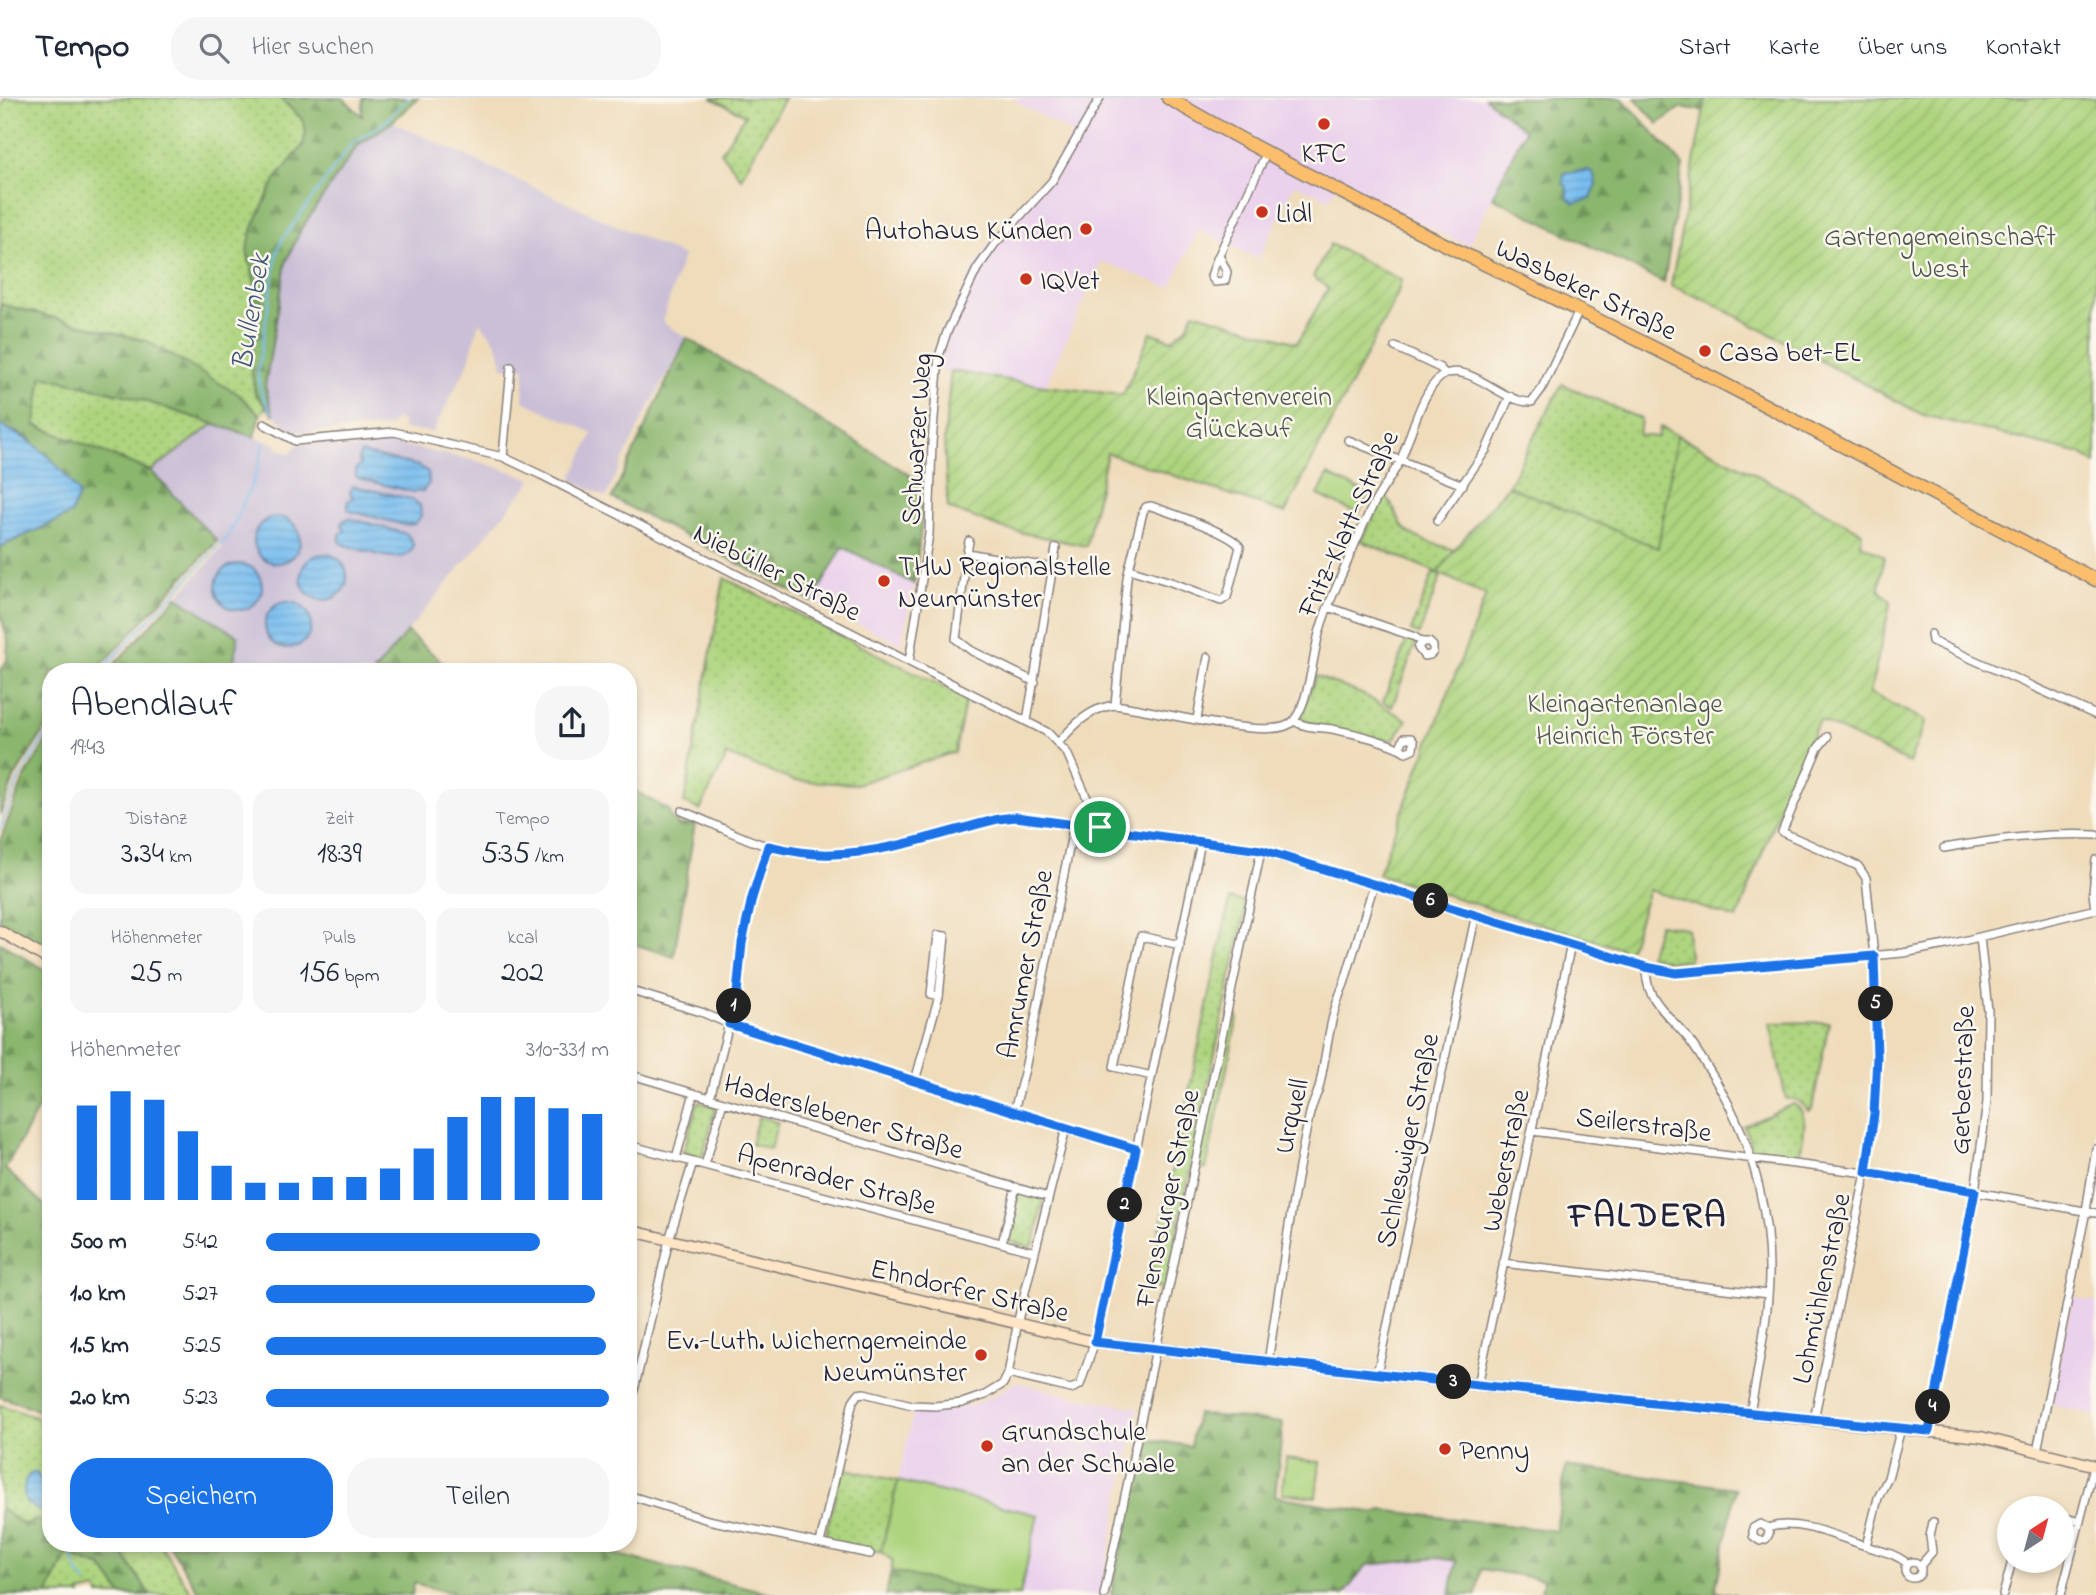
<!DOCTYPE html>
<html lang="de">
<head>
<meta charset="utf-8">
<style>
  :root { --surface:#fff; --page:#f6f6f7; --text:#1f2937; --muted:#747a83; --line:#e0e1e3; --accent:#1a73e8 }
  body { margin:0; font-family:"Indie Flower",sans-serif; background:var(--page); color:var(--text); height:100vh; display:flex; flex-direction:column; font-size:26px; white-space:nowrap }
  * { box-sizing:border-box; margin:0 }
  p { font-size:23px; color:var(--muted) }
  .icon { flex:none; width:38px; height:38px; fill:none; stroke:currentColor; stroke-width:2; stroke-linecap:round; stroke-linejoin:round }
  .map { position:relative; flex:1; overflow:hidden }
  .drawer { position:absolute; left:42px; top:565px; width:595px; height:889px; display:flex; flex-direction:column; background:var(--surface); border-radius:28px; box-shadow:0 4px 10px #0003 }
  .drawer>* { flex:none }
  .needle { width:46px; rotate:36deg }
  .buttons { position:absolute; left:1997px; top:1398px; display:grid; gap:14px }
  .buttons a { display:grid; place-items:center; width:77px; height:77px; border-radius:50%; background:var(--surface); box-shadow:0 4px 10px #0003; font-size:35px }
  .pin { position:absolute; display:grid; place-items:center; width:60px; height:60px; color:#fff; margin:-30px; border:4px solid #fff; border-radius:50%; box-shadow:0 2px 7px #0007 }
  .km { position:absolute; width:35px; height:35px; margin:-18px; border-radius:50%; background:#222; color:#fff; font-size:19px; line-height:35px; text-align:center }
  .round { display:grid; place-items:center; flex:none; width:74px; height:74px; border-radius:28px; background:var(--page) }
  .summary { display:flex; align-items:center; justify-content:space-between; height:119px; padding:0 28px }
  h1 { font-size:38px; font-weight:600; line-height:52px }
  .figures { display:grid; grid-template-columns:repeat(3,1fr); gap:10px; height:119px; padding:7px 28px }
  .figures div { display:grid; align-content:center; border-radius:18px; background:var(--page); text-align:center }
  .figures b { font-size:30px; font-weight:600 }
  .figures small { font-size:19px; font-weight:400 }
  .figures p { font-size:19px }
  .chart { height:196px; padding:14px 28px }
  .chart p { display:flex; justify-content:space-between }
  .chart svg { width:100%; height:126px; margin-top:7px; stroke:var(--accent); stroke-width:6 }
  .action { display:flex; gap:14px; margin-top:auto; padding:14px 28px }
  .action a { flex:1; height:80px; border-radius:28px; background:var(--accent); color:#fff; font-size:28px; font-weight:600; line-height:80px; text-align:center }
  .action a+a { background:var(--page); color:var(--text) }
  ul { padding:0 28px; list-style:none; font-size:23px }
  li { display:grid; grid-template-columns:112px 84px 1fr; align-items:center; height:52px }
  li i { height:18px; border-radius:9px; background:var(--accent) }
  header { display:flex; align-items:center; gap:42px; box-sizing:border-box; height:98px; padding:0 35px; background:var(--surface); border-bottom:2px solid var(--line) }
  header strong { font-size:33px }
  nav { display:flex; gap:38px; margin-inline-start:auto; font-size:24px }
  .search { width:490px; height:63px; background:var(--page); display:flex; align-items:center; gap:18px; box-sizing:border-box; padding:0 24px; border-radius:28px; color:var(--muted); font-size:26px }
  .map>svg:first-child { display:block }
</style>
</head>
<body>
<header>
<strong>Tempo</strong>
<div class="search"><svg class="icon" aria-label="search" viewBox="0 0 24 24"><circle cx="10" cy="10" r="6"/><path d="M15 15l6 6"/></svg>Hier suchen</div>
<nav><a>Start</a><a>Karte</a><a>Über uns</a><a>Kontakt</a></nav>
</header>
<div class="map">
<svg width="2096" height="1497" viewBox="0 0 2096 1497">
  <defs>
    <pattern id="grass-dots" width="8" height="8" patternUnits="userSpaceOnUse" patternTransform="scale(1.75)"><rect width="8" height="8" fill="#add47e"/><path d="M2 2h.1M6 6h.1" fill="none" stroke="#95b66e" stroke-width="1.8" stroke-linecap="round"/></pattern>
    <pattern id="forest-firs" width="22" height="20" patternUnits="userSpaceOnUse" patternTransform="scale(1.75)"><rect width="22" height="20" fill="#8ab66d"/><path d="M5 1l3.5 6h-7zM16 11l3.5 6h-7z" fill="#70945b"/></pattern>
    <pattern id="garden-furrows" width="10" height="10" patternUnits="userSpaceOnUse" patternTransform="scale(1.75)"><rect width="10" height="10" fill="#add47e"/><path d="M-1 1l2-2M0 10L10 0M9 11l2-2" fill="none" stroke="#95b66e"/></pattern>
    <pattern id="water-rules" width="6" height="5" patternUnits="userSpaceOnUse" patternTransform="scale(1.75)"><rect width="6" height="5" fill="#79beef"/><path d="M0 2.5h6" fill="none" stroke="#68a3ce"/></pattern>
  </defs>
  <rect width="100%" height="100%" fill="#fbf7ec"/>
  <filter id="ink" filterUnits="userSpaceOnUse"><feTurbulence type="fractalNoise" baseFrequency=".0143" numOctaves="2"/><feDisplacementMap in="SourceGraphic" scale="14" xChannelSelector="R" yChannelSelector="G"/><feConvolveMatrix kernelMatrix="1 2 1 2 8 2 1 2 1" color-interpolation-filters="sRGB"/></filter>
  <filter id="wash" filterUnits="userSpaceOnUse"><feTurbulence type="fractalNoise" baseFrequency=".00686" numOctaves="4" result="noise"/><feDisplacementMap in="SourceGraphic" scale="28" xChannelSelector="R" yChannelSelector="G"/><feGaussianBlur stdDeviation="1.57" result="paint"/><feColorMatrix in="noise" values="0 0 0 0 0 0 0 0 0 0 0 0 0 0 0 0 0 1.4 0 .05"/><feComposite in="paint" operator="in"/></filter>
  <g filter="url(#wash)">
    <rect width="100%" height="100%" fill="#efdcbb"/>
    <path fill="#ead1ec" d="M1016 0H1485L1526 32 1468 148 1339 85 1329 101 1295 86 1258 161 1199 132 1170 190 1102 163 1045 288 934 272 945 230 974 170 991 143 1048 79 1073 36 1015 3Z
      M843 449 914 486 901 546 812 504Z
      M2073 1199 2096 1204V1318L2051 1306Z
      M1016 1284 1079 1300 1138 1310 1100 1497H1020L1038 1417 898 1383 914 1311 941 1313 975 1306 998 1296Z
      M1438 1460 1456 1463 1450 1497H1343L1367 1467Z"/>
    <path fill="#cabfd6" d="M392 24 683 158 662 224 687 240 643 320 606 399 571 382 593 335 523 303 525 270 503 269 500 253 492 238 479 224 468 266 433 334 402 331V324L396 321 389 329 296 335 273 317 265 288 286 164 301 131 358 47Z
      M215 325 275 346 278 351 290 355 298 346 318 344 357 351 358 348 396 346 481 364 533 381 374 574H256L233 568 238 538 177 499 223 449 151 373Z"/>
    <path fill="url(#grass-dots)" stroke="#687b5c" stroke-width="2" d="M5 0H280L302 21 306 34 304 47 275 83 247 152 255 186 250 262 255 295 266 308 260 317 238 296 0 206V12Z
      M711 0H784L741 80 721 54 745 17Z
      M42 277 129 298 215 325 151 373 34 327Z
      M1562 286 1641 321 1639 337 1658 339 1660 329 1677 337 1658 451 1508 388Z
      M1385 397C1393 407 1396 416 1402 427 1411 442 1439 446 1454 452L1438 475 1361 443Z
      M1433 475 1441 478 1419 536 1411 533Z
      M724 480 966 600 955 654 857 686 794 683 727 657 700 712 684 705Z
      M1408 539 1416 544 1392 609 1383 604Z
      M1316 578 1364 597 1407 622 1394 641 1386 644 1300 624 1299 622Z
      M1230 801 1247 804 1165 1191 1148 1187Z
      M1659 826 1687 830 1689 862 1669 863 1649 858Z
      M1230 916 1238 918 1206 1071 1198 1069Z
      M1829 924 1812 1011 1808 1013C1802 1004 1797 1000 1786 1001L1770 925Z
      M698 1004 716 1009 702 1060 683 1055Z
      M1793 1006C1812 1013 1802 1044 1799 1059L1754 1056 1744 1028Z
      M758 1019 778 1024 770 1051 751 1046Z
      M1021 1094 1041 1100 1043 1105 1034 1146 1030 1149 1008 1143 1006 1141 1017 1096Z
      M0 1307 35 1319 51 1330V1427L38 1422 24 1427 0 1410Z
      M842 1370 898 1383 881 1454 828 1443 825 1438Z
      M94 1446H160L193 1497H150L125 1459Z
      M67 1456 102 1469 122 1497H99L97 1491 80 1495 81 1497H47Z"/>
    <path fill="url(#forest-firs)" stroke="#566c54" stroke-width="2" fill-rule="evenodd" d="M280 0H343L362 18 363 0H418L392 24 358 47 301 131 286 164 265 288 273 317 255 295 250 262 255 186 247 152 253 129 275 82 303 47 306 34 302 21Z
      M1485 0H1622L1683 67 1664 185 1492 99 1525 32ZM1588 72 1596 85 1591 101 1568 94 1567 89 1573 74Z
      M1635 0H1706L1704 13 1681 9 1658 26Z
      M0 206 147 243 238 296 260 317 254 339 129 298 42 278 35 327 151 373 217 443 95 574H51V622L15 678 0 717V640L3 631 0 573 7 562 8 543 0 515V449L71 416 29 340 0 327Z
      M687 240 926 387 914 486 843 449 812 504 612 400Z
      M177 499 238 538 233 568 256 574H107Z
      M407 534 454 574H374Z
      M51 635V851L0 823V743L23 683Z
      M628 689 669 712C671 729 681 728 695 725L674 859 628 844Z
      M0 845 51 875V987L5 1071 51 1113V1321L31 1309 0 1299Z
      M1197 1316 1283 1325 1275 1398 1374 1415 1382 1412 1556 1433 1566 1368 1736 1390 1715 1493 1737 1497H1541L1543 1481 1481 1471 1476 1497H1450L1456 1463 1438 1460 1367 1467 1343 1497H1111L1145 1341 1190 1348Z
      M0 1410 24 1427 38 1421 51 1427V1446H94L125 1459 150 1497H122L102 1469 67 1456 47 1497H0Z
      M169 1446H576L777 1497H460L414 1485 412 1497H204L196 1490Z
      M891 1473 998 1497H886Z"/>
    <path fill="url(#garden-furrows)" stroke="#687b5c" stroke-width="2" d="M1706 0H2096V366L2081 356 1923 317 1708 203 1671 188Z
      M1330 146 1401 182 1397 197 1285 415 1107 355 1086 448 1004 431 948 410 944 344 951 273 1045 288 1123 297 1151 234 1171 242 1187 229 1194 214 1297 245 1328 190 1313 179Z
      M1677 337 1755 376 1862 434 1860 446 1884 458 1879 492 1891 503 1870 595 1926 623 1909 665 1819 622 1773 727 1737 821 1649 792 1629 853 1378 776 1486 497 1438 475 1454 452 1508 388 1658 450Z"/>
    <path fill="#add47e" stroke="#687b5c" stroke-width="2" d="M1328 377 1368 396 1358 416 1318 397Z
      M1286 1360 1320 1364 1316 1399 1282 1395Z
      M898 1383 1038 1417 1020 1497H998L891 1473 893 1463 881 1454Z"/>
    <path fill="url(#water-rules)" stroke="#4e7095" stroke-width="2" d="M1588 72 1593 74 1596 85 1591 101 1574 105 1568 100 1567 89 1563 85 1564 75Z
      M0 327C37 344 56 362 79 396L71 416 0 449Z
      M361 355 419 368 428 374 429 385 423 393 413 394 358 380 356 378V370L361 367 358 362Z
      M353 388 411 401 420 407 421 418 415 426 405 427 351 413 348 411V403L353 400 350 395Z
      M254 442a23 23 0 1 1 46 0a23 23 0 1 1-46 0Z
      M349 420 407 436 413 445C413 474 359 450 342 446L340 444V436L345 433 342 428 343 423Z
      M301 479a23 23 0 1 1 46 0a23 23 0 1 1-46 0Z
      M216 489a23 23 0 1 1 46 0a23 23 0 1 1-46 0Z
      M265 527a23 23 0 1 1 46 0a23 23 0 1 1-46 0Z
      M31 1375H37C45 1389 51 1400 40 1413L26 1405C23 1394 22 1383 31 1375Z"/>
    <g fill="none" stroke-linecap="round" stroke-linejoin="round">
      <path stroke="#79beef" stroke-width="2" d="M271 314 260 291 258 273 277 154 282 142 352 45 384 25 408 0
        M100 574 229 437 255 380 264 344
        M0 731 19 681 51 628
        M69 1446 77 1473 86 1485"/>
    </g>
  </g>
  <g filter="url(#ink)">
    <g fill="none" stroke-linecap="round" stroke-linejoin="round">
      <g stroke="#887f7b" stroke-width="10">
        <path id="street" d="M1219 157 1227 174 1225 183 1215 184 1211 178 1217 161 1266 56
          M1395 249 1440 270 1445 276
          M264 326 295 343 394 334 503 359 541 377 1047 634 1067 655 1100 729
          M1348 342 1463 387
          M503 359 511 269
          M1437 423 1486 352 1510 298
          M967 455 969 443
          M1328 509 1415 539 1422 544 1418 550 1424 558 1430 557 1433 554V548L1429 544H1422
          M1931 536 1932 543 2096 617
          M909 564 929 436 932 345 939 258 947 234 977 171 994 147 1052 83 1100 0
          M1035 584 972 553 956 541 967 455 1053 470
          M1115 607 1127 480 1129 471 1143 414 1146 409 1151 408C1168 414 1232 435 1240 449L1227 499 1221 503 1171 484 1129 471
          M1197 621 1208 559
          M1027 623 1056 450
          M1294 623C1305 630 1319 629 1332 631 1353 635 1390 644 1406 654L1413 651 1414 644 1411 640H1404L1400 649
          M1059 644C1075 626 1090 610 1115 607 1151 611 1261 641 1288 627 1306 618 1312 567 1316 549 1321 521 1334 495 1345 469 1355 446 1364 423 1376 402 1384 388 1394 375 1401 361 1411 339 1424 281 1449 275 1473 268 1505 306 1532 304L1541 292 1579 213
          M682 713C711 724 737 739 767 748 844 770 923 740 998 721L1016 719 1261 753 1646 869 1676 875 1903 855 1946 847 2096 811
          M1944 750C1996 741 2043 735 2096 737
          M2095 812 2093 795 2096 762
          M1646 869C1646 878 1647 887 1651 895 1659 912 1676 925 1688 940 1698 954 1708 970 1717 985 1754 1047 1774 1126 1768 1199 1765 1238 1757 1276 1750 1315
          M628 892 701 914 729 926 1136 1051
          M628 976 1048 1099
          M1152 978 1114 969 1141 838 1180 847
          M915 983 938 901 939 898 945 838 938 837 931 896 939 898
          M710 1000 737 895 742 845 752 800 768 748
          M1014 1013 1025 971 1074 726
          M1532 1033 1866 1075 2096 1115
          M628 1047 1035 1154
          M676 1060 694 995
          M705 1067 723 1004
          M1002 1145 1016 1089
          M1503 1165 1768 1196
          M1268 1264C1281 1182 1292 1096 1310 1015 1312 1007 1316 999 1319 990 1327 955 1329 919 1344 886L1374 786
          M1008 1276 1071 1291 1080 1287 1097 1237 1201 744
          M1377 1276 1476 816
          M1478 1287 1571 846
          M628 1318 669 1142 693 1064
          M1814 1321 1866 1075 1875 1016 1877 959 1874 858 1866 780 1858 768 1782 734 1818 650 1827 639
          M1929 1333 1975 1093 1987 1004 1988 913 1980 839
          M2037 1353 2086 1113 2096 1051
          M628 1397 708 1422 870 1456
          M2062 1419 2080 1424
          M1768 1430 1769 1436 1766 1441 1760 1443 1753 1438V1430L1760 1426 1768 1430C1796 1420 1836 1438 1863 1447 1879 1453 1893 1454 1907 1465
          M820 1445 853 1303 858 1296 864 1295 912 1307 935 1308 962 1305 985 1297 1003 1286 1008 1276 1019 1218 1066 1030
          M1866 1448 1878 1400 1888 1380 1901 1330
          M1905 1472a8 8 0 1 1 16 0a8 8 0 1 1-16 0Z
          M1920 1468 1932 1454 1930 1438 1933 1424
          M1104 1497 1261 753
          M2003 1497 2012 1463
          M2061 1497 2094 1368"/>
      </g>
      <g stroke="#887f7b" stroke-width="13">
        <path id="secondary" d="M0 833 51 863
          M628 1132 1095 1244 1478 1287 1981 1339 2096 1368"/>
      </g>
      <g stroke="#887f7b" stroke-width="15">
        <path id="primary" d="M1168 0C1327 92 1493 169 1656 251 1804 326 1950 405 2096 482"/>
      </g>
      <use href="#street" stroke="#fff" stroke-width="7"/>
      <use href="#secondary" stroke="#fde5c5" stroke-width="10"/>
      <use href="#primary" stroke="#fabe6d" stroke-width="12"/>
    </g>
  </g>
  <g fill="none" stroke-linecap="round" stroke-linejoin="round" filter="url(#ink)">
    <g stroke="#fff" stroke-width="14">
      <path id="route" d="M1016 719 1261 752 1646 869 1676 875 1874 858 1877 959 1874 1016 1866 1074 1975 1093 1929 1333 1478 1287 1095 1244 1136 1051 729 926 737 895 742 845 752 800 768 748C789 753 811 757 833 756 889 755 945 734 998 721Z"/>
    </g>
    <use href="#route" stroke="#1a73e8" stroke-width="9"/>
  </g>
  <g fill="#c8321e" stroke="#fbf7ec" stroke-width="2.5">
    <circle cx="1324" cy="26" r="7"/>
    <circle cx="1262" cy="114" r="7"/>
    <circle cx="1086" cy="131" r="7"/>
    <circle cx="1026" cy="181" r="7"/>
    <circle cx="1705" cy="253" r="7"/>
    <circle cx="884" cy="483" r="7"/>
    <circle cx="981" cy="1257" r="7"/>
    <circle cx="987" cy="1348" r="7"/>
    <circle cx="1445" cy="1351" r="7"/>
  </g>
  <g text-anchor="middle" stroke-width="5" stroke-linejoin="round" paint-order="stroke">
    <g font-size="28" fill="#22223b" stroke="#fbf7ec" text-anchor="start">
      <text x="1324" y="64" text-anchor="middle">KFC</text>
      <text x="1276" y="124">Lidl</text>
      <text x="1072" y="141" text-anchor="end">Autohaus Künden</text>
      <text x="1040" y="191">IQVet</text>
      <text x="1719" y="263">Casa bet-EL</text>
      <text x="898" y="477">THW Regionalstelle<tspan x="898" dy="32">Neumünster</tspan></text>
      <text x="967" y="1251" text-anchor="end">Ev.-Luth. Wicherngemeinde<tspan x="967" dy="32">Neumünster</tspan></text>
      <text x="1001" y="1342">Grundschule<tspan x="1001" dy="32">an der Schwale</tspan></text>
      <text x="1459" y="1361">Penny</text>
    </g>
    <g font-size="28" fill="#4c574f" stroke="#fbf7ec">
      <text x="1940" y="147">Gartengemeinschaft<tspan x="1940" dy="32">West</tspan></text>
      <text x="1239" y="307">Kleingartenverein<tspan x="1239" dy="32">Glückauf</tspan></text>
      <text x="1625" y="614">Kleingartenanlage<tspan x="1625" dy="32">Heinrich Förster</tspan></text>
    </g>
    <g font-size="28" fill="#22223b" stroke="#fbf7ec">
      <text transform="translate(1587 190) rotate(26)" y="10">Wasbeker Straße</text>
      <text transform="translate(915 341) rotate(-86)" y="10">Schwarzer Weg</text>
      <text transform="translate(1347 425) rotate(-65)" y="10">Fritz-Klatt-Straße</text>
      <text transform="translate(778 473) rotate(27)" y="10">Niebüller Straße</text>
      <text transform="translate(1024 866) rotate(-79)" y="10">Amrumer Straße</text>
      <text transform="translate(1961 982) rotate(-88)" y="10">Gerberstraße</text>
      <text transform="translate(844 1017) rotate(16)" y="10">Haderslebener Straße</text>
      <text transform="translate(1290 1018) rotate(-77)" y="10">Urquell</text>
      <text transform="translate(1644 1025) rotate(7)" y="10">Seilerstraße</text>
      <text transform="translate(1406 1042) rotate(-78)" y="10">Schleswiger Straße</text>
      <text transform="translate(1504 1062) rotate(-78)" y="10">Weberstraße</text>
      <text transform="translate(837 1080) rotate(15)" y="10">Apenrader Straße</text>
      <text transform="translate(1166 1100) rotate(-78)" y="10">Flensburger Straße</text>
      <text transform="translate(1820 1190) rotate(-78)" y="10">Lohmühlenstraße</text>
      <text transform="translate(970 1191) rotate(13)" y="10">Ehndorfer Straße</text>
    </g>
    <g font-size="30" font-style="italic" fill="#40597a" stroke="#fbf7ec">
      <text transform="translate(250 214) rotate(-81)" y="10">Bullenbek</text>
    </g>
    <g font-size="35" font-weight="bold" letter-spacing="2" fill="#22223b" stroke="#fbf7ec">
      <text x="1648" y="1128">FALDERA</text>
    </g>
  </g>
</svg>
<div class="buttons">
<a><svg class="needle" viewBox="-14 -14 28 28"><path d="M0-13l5 13h-10z" fill="#e53935"/><path d="M0 13l5-13h-10z" fill="#747a83"/></svg></a>
</div>
<div class="pin" style="left:1100px;top:729px;background:#1e9e55"><svg class="icon" aria-label="arrive" viewBox="0 0 24 24"><path d="M6 21V4h12l-3 4 3 4H6"/></svg></div>
<b class="km" style="left:734px;top:908px">1</b>
<b class="km" style="left:1125px;top:1107px">2</b>
<b class="km" style="left:1454px;top:1284px">3</b>
<b class="km" style="left:1933px;top:1309px">4</b>
<b class="km" style="left:1876px;top:906px">5</b>
<b class="km" style="left:1431px;top:803px">6</b>
<section class="drawer">
<div class="summary"><div><h1>Abendlauf</h1><p>19:43</p></div><a class="round"><svg class="icon" aria-label="share" viewBox="0 0 24 24"><path d="M12 15V3M7 8l5-5 5 5M5 13v7h14v-7"/></svg></a></div>
<div class="figures">
<div><p>Distanz</p><b>3.34<small> km</small></b></div>
<div><p>Zeit</p><b>18:39</b></div>
<div><p>Tempo</p><b>5:35<small> /km</small></b></div>
</div>
<div class="figures">
<div><p>Höhenmeter</p><b>25<small> m</small></b></div>
<div><p>Puls</p><b>156<small> bpm</small></b></div>
<div><p>kcal</p><b>202</b></div>
</div>
<div class="chart"><p><span>Höhenmeter</span>310–331 m</p>
<svg viewBox="0 0 160 44" preserveAspectRatio="none"><path d="M5 44V11M15 44V6M25 44V9M35 44V20M45 44V32M55 44V38M65 44V38M75 44V36M85 44V36M95 44V33M105 44V26M115 44V15M125 44V8M135 44V8M145 44V12M155 44V14"/></svg>
</div>
<ul>
<li><b>500 m</b>5:42<i style="width:80%"></i></li>
<li><b>1.0 km</b>5:27<i style="width:96%"></i></li>
<li><b>1.5 km</b>5:25<i style="width:99%"></i></li>
<li><b>2.0 km</b>5:23<i style="width:100%"></i></li>
</ul>
<div class="action"><a>Speichern</a><a>Teilen</a></div>
</section>
</div>
</body>
</html>
